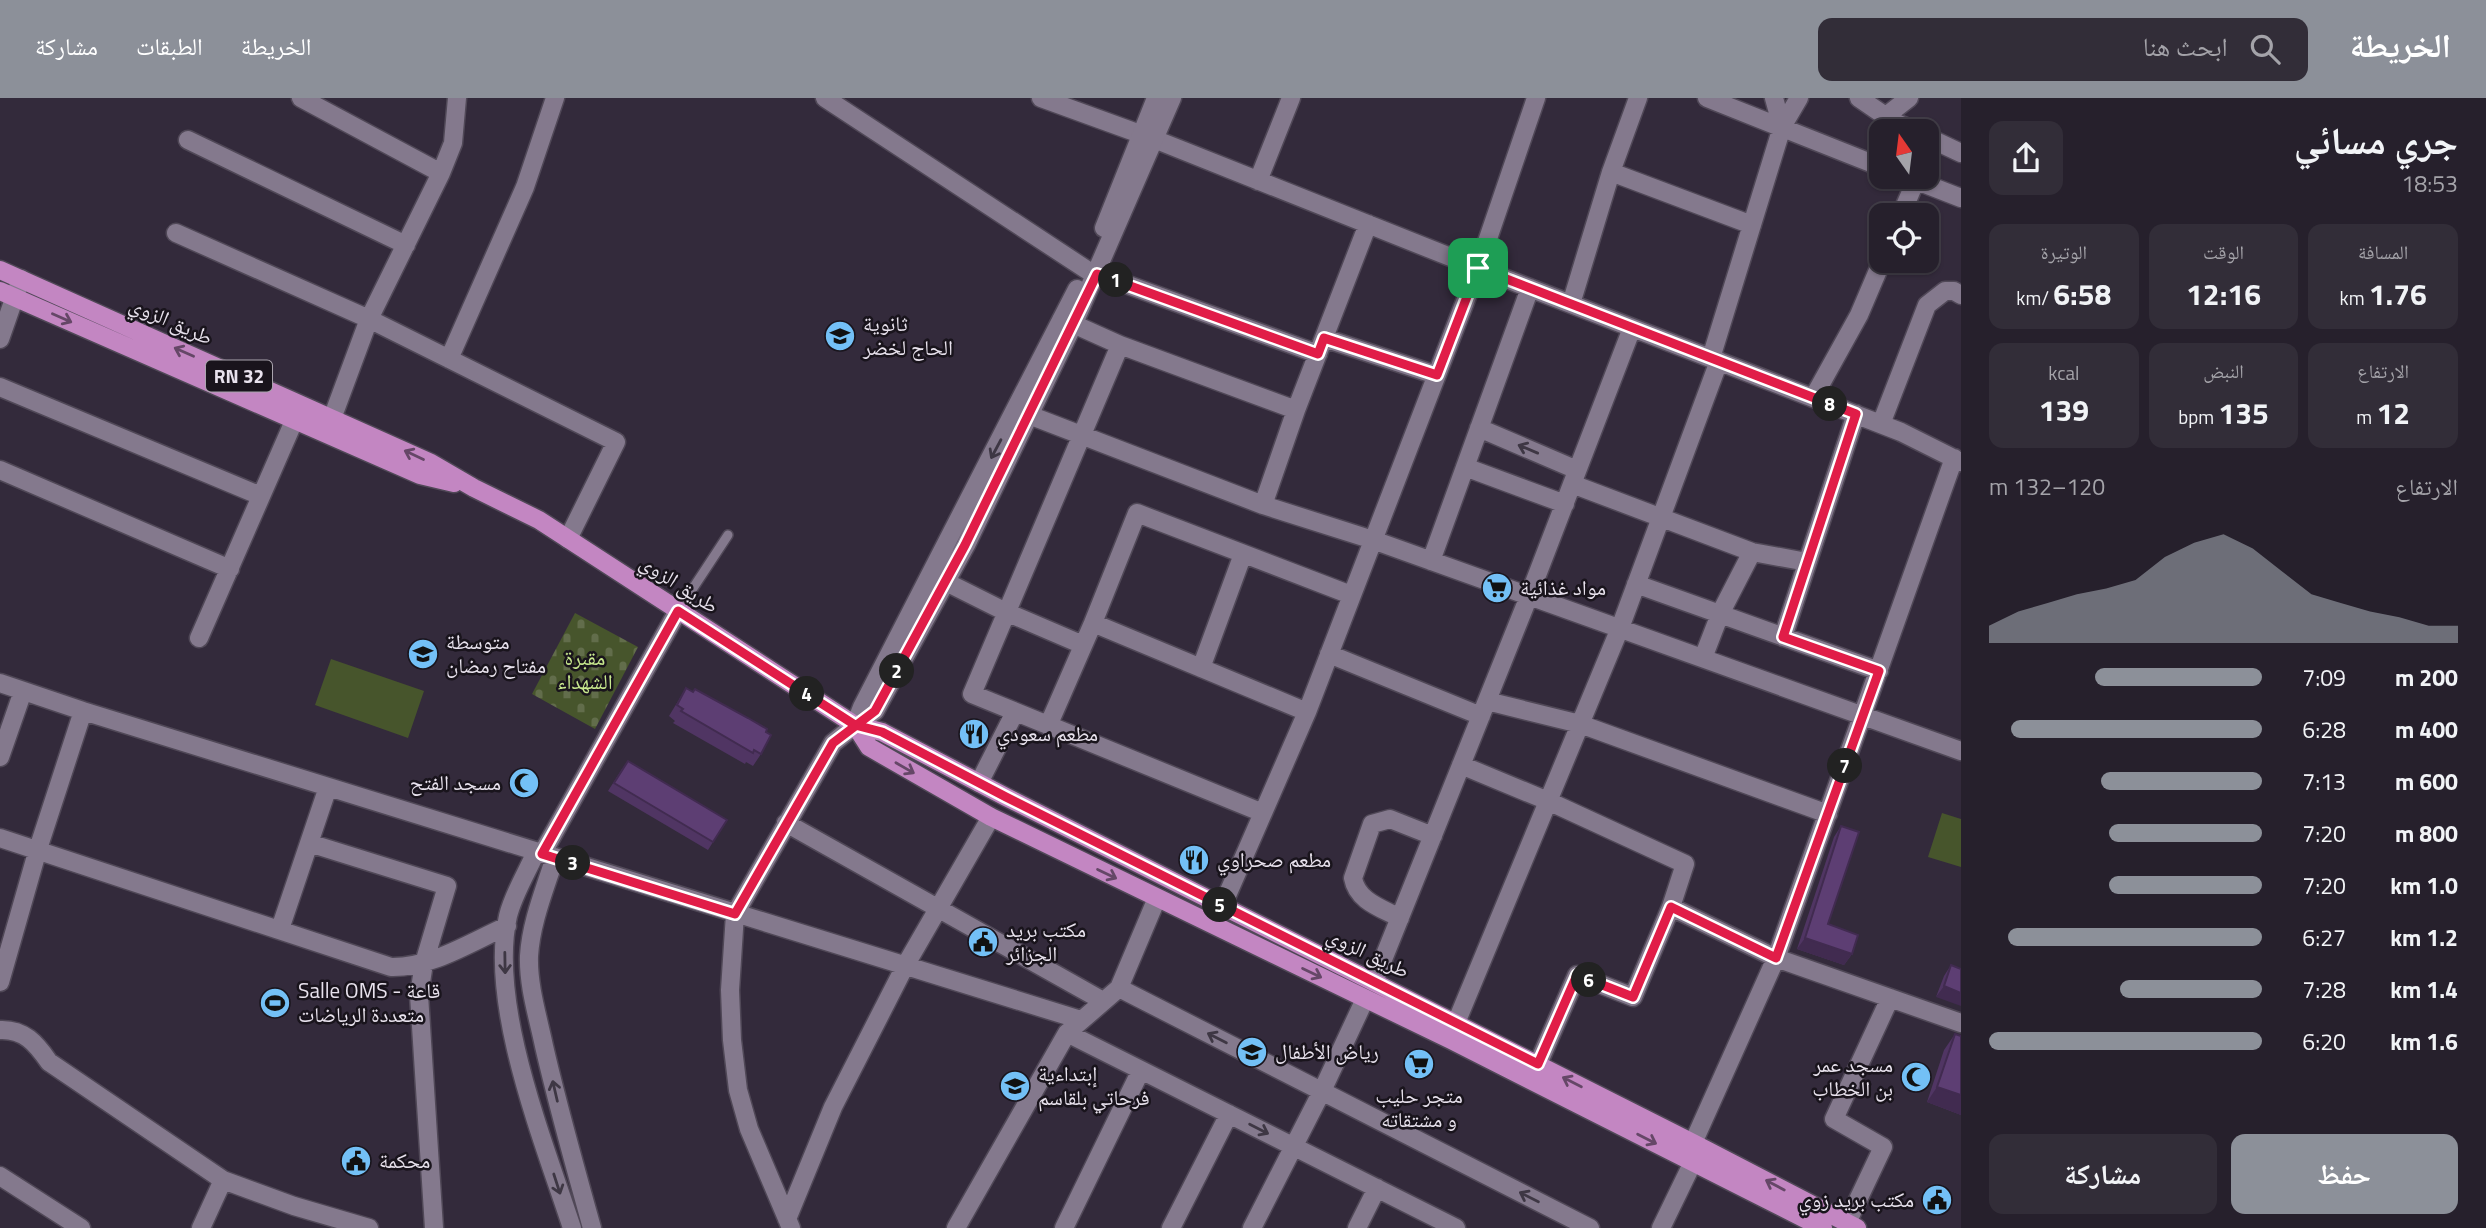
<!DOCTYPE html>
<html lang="ar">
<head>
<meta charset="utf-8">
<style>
  :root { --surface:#26202c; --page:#322d38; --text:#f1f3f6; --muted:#a4a3a9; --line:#423e48; --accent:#8c9099 }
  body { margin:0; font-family:"Titillium Web","Noto Naskh Arabic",sans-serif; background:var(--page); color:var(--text); direction:rtl; height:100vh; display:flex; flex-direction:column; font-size:26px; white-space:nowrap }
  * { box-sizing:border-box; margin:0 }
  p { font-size:23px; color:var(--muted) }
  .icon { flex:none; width:38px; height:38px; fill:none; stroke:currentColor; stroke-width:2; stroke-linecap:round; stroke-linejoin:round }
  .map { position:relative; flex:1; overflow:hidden; direction:ltr }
  .details { display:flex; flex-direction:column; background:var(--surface); width:525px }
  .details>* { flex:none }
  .needle { width:46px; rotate:346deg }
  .tools { position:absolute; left:1869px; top:21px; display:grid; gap:14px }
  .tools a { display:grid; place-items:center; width:70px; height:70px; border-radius:14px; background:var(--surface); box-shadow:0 2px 5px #0004,0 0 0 2px var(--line); font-size:35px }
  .pin { position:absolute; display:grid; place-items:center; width:60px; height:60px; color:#fff; margin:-30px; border-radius:14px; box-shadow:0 4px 10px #0006 }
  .km { position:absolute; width:35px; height:35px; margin:-18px; border-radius:50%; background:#222; color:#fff; font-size:19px; line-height:35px; text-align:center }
  .round { display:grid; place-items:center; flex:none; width:74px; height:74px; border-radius:14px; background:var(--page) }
  .headline { display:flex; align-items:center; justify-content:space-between; height:119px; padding:0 28px }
  h1 { font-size:38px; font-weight:700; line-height:52px }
  .metrics { display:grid; grid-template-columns:repeat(3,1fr); gap:10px; height:119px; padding:7px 28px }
  .metrics div { display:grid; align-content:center; border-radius:14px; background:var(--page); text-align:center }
  .metrics b { font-size:30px; font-weight:700 }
  .metrics small { font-size:19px; font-weight:400 }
  .metrics p { font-size:19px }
  .chart { height:196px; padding:14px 28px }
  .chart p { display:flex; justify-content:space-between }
  .chart svg { width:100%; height:126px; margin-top:7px; fill:var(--accent); opacity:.7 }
  .primary-button { display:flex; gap:14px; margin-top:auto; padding:14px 28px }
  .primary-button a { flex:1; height:80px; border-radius:14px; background:var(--accent); color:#fff; font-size:28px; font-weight:700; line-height:80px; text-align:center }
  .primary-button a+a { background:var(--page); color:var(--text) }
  ul { padding:0 28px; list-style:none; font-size:23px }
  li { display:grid; grid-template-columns:112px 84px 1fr; align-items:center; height:52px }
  li i { height:18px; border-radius:9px; background:var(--accent) }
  header { display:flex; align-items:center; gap:42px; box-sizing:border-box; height:98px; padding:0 35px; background:var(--accent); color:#fff }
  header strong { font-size:33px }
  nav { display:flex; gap:38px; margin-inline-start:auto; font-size:24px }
  .search { width:490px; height:63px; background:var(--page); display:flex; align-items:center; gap:18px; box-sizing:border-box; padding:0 24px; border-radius:14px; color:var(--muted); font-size:26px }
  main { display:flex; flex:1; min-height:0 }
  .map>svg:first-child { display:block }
</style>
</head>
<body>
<header>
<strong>الخريطة</strong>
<div class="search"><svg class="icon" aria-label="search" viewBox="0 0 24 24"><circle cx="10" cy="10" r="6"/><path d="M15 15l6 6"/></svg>ابحث هنا</div>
<nav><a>الخريطة</a><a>الطبقات</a><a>مشاركة</a></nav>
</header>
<main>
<section class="details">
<div class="headline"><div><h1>جري مسائي</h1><p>18:53</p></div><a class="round"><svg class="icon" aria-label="share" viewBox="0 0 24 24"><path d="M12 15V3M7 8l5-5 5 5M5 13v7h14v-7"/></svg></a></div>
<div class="metrics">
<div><p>المسافة</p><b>1.76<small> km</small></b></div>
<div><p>الوقت</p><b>12:16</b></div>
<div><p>الوتيرة</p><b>6:58<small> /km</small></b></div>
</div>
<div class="metrics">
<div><p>الارتفاع</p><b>12<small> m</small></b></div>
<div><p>النبض</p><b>135<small> bpm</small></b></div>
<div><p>kcal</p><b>139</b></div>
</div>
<div class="chart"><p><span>الارتفاع</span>120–132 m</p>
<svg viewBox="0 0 160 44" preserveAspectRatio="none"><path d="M0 44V38L10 33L20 30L30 27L40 25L50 22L60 14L70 9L80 6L90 11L100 19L110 27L120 30L130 33L140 35L150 38L160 38V44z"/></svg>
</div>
<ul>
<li><b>200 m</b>7:09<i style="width:61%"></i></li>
<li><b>400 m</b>6:28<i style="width:92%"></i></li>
<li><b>600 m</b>7:13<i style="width:59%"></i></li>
<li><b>800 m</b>7:20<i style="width:56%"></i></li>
<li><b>1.0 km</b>7:20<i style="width:56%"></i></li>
<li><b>1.2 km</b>6:27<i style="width:93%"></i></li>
<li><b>1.4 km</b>7:28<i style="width:52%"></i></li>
<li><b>1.6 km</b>6:20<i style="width:100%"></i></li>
</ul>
<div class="primary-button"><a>حفظ</a><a>مشاركة</a></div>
</section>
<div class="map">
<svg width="1961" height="1130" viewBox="0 0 1961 1130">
  <defs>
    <pattern id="cemetery-stones" width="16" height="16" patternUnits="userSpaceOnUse" patternTransform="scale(1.75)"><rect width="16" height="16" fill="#47552c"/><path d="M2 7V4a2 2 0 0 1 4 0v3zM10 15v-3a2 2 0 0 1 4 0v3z" fill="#626d4b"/></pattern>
  </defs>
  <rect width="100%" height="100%" fill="#332a3b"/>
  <path fill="url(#cemetery-stones)" d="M575 515 638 549 595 631 532 596Z"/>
  <path fill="#47552c" d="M331 561 424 593 408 640 315 607Z
    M1942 715 1961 721V769L1928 759Z"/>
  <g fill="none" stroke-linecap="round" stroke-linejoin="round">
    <g stroke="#504857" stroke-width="12">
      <path id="service" d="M678 513 728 437"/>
    </g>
    <g stroke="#504857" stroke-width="21">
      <path id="minor" d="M301 0 441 75
        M825 0 1087 172 1318 256
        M1041 0 1154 41 1478 170 1901 334 1961 364
        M1707 0 1881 69
        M1774 0 1782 29
        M1859 0 1894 24 1915 33
        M1886 18 1909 0
        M1927 39 1961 55
        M188 42 406 147
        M1611 74 1752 127
        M1907 79 1961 100
        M1258 83 1291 0
        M1901 117 1916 82
        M176 135 369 221 441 75 453 45 457 0
        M1571 206 1611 74 1638 0
        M1062 221 1120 247 1296 312
        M1324 240 1436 277
        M0 241 21 181
        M1120 247 972 596 1263 715
        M1711 260 1782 29 1799 0
        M449 261 525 89 555 0
        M0 289 261 398
        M1813 300 1859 217 1882 163
        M1016 312 1263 407 1373 442 1961 653
        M1881 326 1927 207 1945 193H1954L1961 197
        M1479 330 1577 372
        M327 334 369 221 616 344 568 441
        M1465 369 1565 406
        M0 372 230 471
        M1572 386 1752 454 1807 464
        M1263 407 1296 312 1368 126
        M1431 463 1530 190
        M934 478 1006 514 1083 547
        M1636 486 1879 573
        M1093 525 1307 614
        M1783 539 1856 316
        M199 540 294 323
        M1329 556 1481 618
        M1703 560 1720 516 1752 454
        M1201 570 1243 456
        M0 585 83 613 1081 922
        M1487 603 1580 626 1828 716
        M1048 628 1093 525 1137 415 1351 497
        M0 659 23 593
        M1461 667 1548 703 1685 766 1671 809 1633 899 1577 877 1538 966
        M979 685 1015 614
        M786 725 1103 903
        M0 740 391 869C431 870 471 844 507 828
        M309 745 447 788 424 865 419 897 434 1130
        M536 754C527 774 513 797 508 818 488 907 544 1044 572 1130
        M542 756 678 513
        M555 759C545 791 531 824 529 858 528 888 538 919 544 948 558 1009 575 1069 592 1130
        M1222 809 1307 614 1478 170 1536 0
        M1671 809 1776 860 1961 925
        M1400 820C1381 810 1357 803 1353 780L1372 726 1390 721 1433 738
        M280 831 328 689
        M0 884 38 751 83 613
        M1374 884 1529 498 1632 230
        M1119 890 1590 1130
        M1456 925 1620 530 1719 263
        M0 932C24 931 36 945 49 964L223 1082 294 1108 369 1130
        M1067 935 1456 1130
        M0 1078 81 1130
        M787 1121 833 1009 905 868 991 719
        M1847 1125 1883 1049 1834 1021 1890 900
        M201 1130 223 1082
        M791 1130 749 1031 738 992 732 942 730 892 735 816 833 645 855 627
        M956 1130 1067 935 1119 890 1157 800
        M1064 1130 1141 972
        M1171 1130 1229 1016
        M1252 1130 1322 993 1365 901
        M1357 1130 1377 1090
        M1661 1130 1693 1064V1045L1776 860 1954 360"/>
    </g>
    <g stroke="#504857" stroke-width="21">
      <path id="tertiary" d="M1104 130 1156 0
        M855 627 875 613 966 447 1074 225 1172 0
        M855 627 862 609 1077 191"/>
    </g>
    <g stroke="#504857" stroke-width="21">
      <path id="primary" d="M0 172 431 365 474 390 539 422 855 627 882 634 1006 699 1693 1045 1857 1130
        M0 193 420 377 454 385
        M855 627 869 649 991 719 1451 942 1823 1130"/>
    </g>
    <use href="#service" stroke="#84798d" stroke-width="9"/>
    <use href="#minor" stroke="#84798d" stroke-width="18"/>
    <use href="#tertiary" stroke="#84798d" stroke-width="18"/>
    <use href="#primary" stroke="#c386c2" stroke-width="18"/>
  </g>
  <path fill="#503563" d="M686 590 761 656 753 668 746 664 745 666 673 625 675 623 669 618Z
    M622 671 713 744 708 752 608 693Z
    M1841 728 1828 826 1852 856 1844 867 1797 851 1834 739Z
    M1951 867 1961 871 1936 899 1944 878Z
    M1955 936 1961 1017 1927 1004 1944 952Z"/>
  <path fill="#412b50" d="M1805 840 1852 856 1844 867 1797 851Z
    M1944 888 1961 895V908L1936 899Z
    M1937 989 1961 997V1017L1927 1004Z"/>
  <path fill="#5d3e73" stroke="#412b50" stroke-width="2" d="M686 590 693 594 695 591 748 620 767 631 766 634 771 637 761 656 754 652 753 655 681 613 683 611 677 607Z
    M628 663 727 722 713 744 614 685Z
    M1841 728 1859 734 1828 826 1858 837 1852 856 1805 840Z
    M1951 867 1961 871V895L1944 888Z
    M1955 936 1961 938V997L1937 989Z"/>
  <defs><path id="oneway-shaft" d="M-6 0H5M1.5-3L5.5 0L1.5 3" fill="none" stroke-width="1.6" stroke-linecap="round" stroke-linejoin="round" transform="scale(1.75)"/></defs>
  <g stroke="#654767">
    <use href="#oneway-shaft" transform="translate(62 220) rotate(24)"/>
    <use href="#oneway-shaft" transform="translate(184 254) rotate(-156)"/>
    <use href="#oneway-shaft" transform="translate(414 357) rotate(-155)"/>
    <use href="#oneway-shaft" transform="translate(905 670) rotate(30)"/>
    <use href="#oneway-shaft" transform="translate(1107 776) rotate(26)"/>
    <use href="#oneway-shaft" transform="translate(1312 875) rotate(26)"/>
    <use href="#oneway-shaft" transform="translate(1572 984) rotate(-153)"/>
    <use href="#oneway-shaft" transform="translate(1647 1041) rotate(27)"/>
    <use href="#oneway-shaft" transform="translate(1775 1087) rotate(-152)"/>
  </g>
  <g stroke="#3e3744">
    <use href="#oneway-shaft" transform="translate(996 351) rotate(118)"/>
    <use href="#oneway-shaft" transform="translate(1528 351) rotate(-157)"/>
    <use href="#oneway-shaft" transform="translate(505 865) rotate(89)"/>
    <use href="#oneway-shaft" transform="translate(1217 940) rotate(-153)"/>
    <use href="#oneway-shaft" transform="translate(555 993) rotate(-103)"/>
    <use href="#oneway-shaft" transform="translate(1259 1031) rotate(27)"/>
    <use href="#oneway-shaft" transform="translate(557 1086) rotate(72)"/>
    <use href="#oneway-shaft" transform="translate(1529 1099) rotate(-153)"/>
  </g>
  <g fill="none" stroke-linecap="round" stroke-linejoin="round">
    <g stroke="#fff" stroke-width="14">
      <path id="route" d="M1478 170 1437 277 1324 240 1318 256 1097 176 965 447 875 613 833 645 735 816 542 756 678 513 855 627 882 634 1006 699 1538 966 1577 877 1633 899 1671 809 1776 860 1879 573 1783 539 1856 316 1478 170"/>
    </g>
    <use href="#route" stroke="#e11d48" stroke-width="9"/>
  </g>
  <defs>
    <g id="school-disc" transform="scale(1.575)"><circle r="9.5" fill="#73c0f6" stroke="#19141c"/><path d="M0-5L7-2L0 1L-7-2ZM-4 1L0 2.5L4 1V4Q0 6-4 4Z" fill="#111"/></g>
    <g id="supermarket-disc" transform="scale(1.575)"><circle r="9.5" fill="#73c0f6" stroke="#19141c"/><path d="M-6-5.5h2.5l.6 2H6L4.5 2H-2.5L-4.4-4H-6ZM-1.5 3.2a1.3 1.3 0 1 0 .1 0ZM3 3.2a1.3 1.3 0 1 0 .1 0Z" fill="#111"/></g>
    <g id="restaurant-disc" transform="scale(1.575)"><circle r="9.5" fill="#73c0f6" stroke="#19141c"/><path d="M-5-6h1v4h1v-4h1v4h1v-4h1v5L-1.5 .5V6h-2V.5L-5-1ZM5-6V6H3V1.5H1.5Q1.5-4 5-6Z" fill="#111"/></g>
    <g id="mosque-disc" transform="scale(1.575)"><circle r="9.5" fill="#73c0f6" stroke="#19141c"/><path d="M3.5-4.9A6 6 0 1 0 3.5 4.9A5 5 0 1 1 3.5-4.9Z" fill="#111"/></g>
    <g id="civic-disc" transform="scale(1.575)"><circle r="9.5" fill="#73c0f6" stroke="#19141c"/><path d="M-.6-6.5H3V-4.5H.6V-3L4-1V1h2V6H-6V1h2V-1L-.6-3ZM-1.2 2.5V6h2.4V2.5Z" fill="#111"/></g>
    <g id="stadium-disc" transform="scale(1.575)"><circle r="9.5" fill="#73c0f6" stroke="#19141c"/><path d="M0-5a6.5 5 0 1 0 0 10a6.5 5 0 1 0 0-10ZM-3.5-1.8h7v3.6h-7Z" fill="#111"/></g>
  </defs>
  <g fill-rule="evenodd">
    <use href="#school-disc" x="840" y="238"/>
    <use href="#supermarket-disc" x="1497" y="490"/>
    <use href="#school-disc" x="423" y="556"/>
    <use href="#restaurant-disc" x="974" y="636"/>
    <use href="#mosque-disc" x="524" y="685"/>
    <use href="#restaurant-disc" x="1194" y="762"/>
    <use href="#civic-disc" x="983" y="844"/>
    <use href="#stadium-disc" x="275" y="905"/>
    <use href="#school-disc" x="1252" y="954"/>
    <use href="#supermarket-disc" x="1419" y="966"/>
    <use href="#mosque-disc" x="1916" y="979"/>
    <use href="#school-disc" x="1015" y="988"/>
    <use href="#civic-disc" x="356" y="1063"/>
    <use href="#civic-disc" x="1937" y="1102"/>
  </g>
  <g text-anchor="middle" stroke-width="5" stroke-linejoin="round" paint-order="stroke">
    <rect fill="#19141c" stroke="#aaa4ae" stroke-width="2" x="206" y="262.5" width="66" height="31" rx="5"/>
    <g font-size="19" font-weight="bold" fill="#e8e2ed">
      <text x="239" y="285">RN 32</text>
    </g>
    <g font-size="21" fill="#e8e2ed" stroke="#19141c">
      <text transform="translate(171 223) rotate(24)" y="7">طريق الزوي</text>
      <text transform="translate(679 486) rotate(33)" y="7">طريق الزوي</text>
      <text transform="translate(1368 855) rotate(26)" y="7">طريق الزوي</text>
    </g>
    <g font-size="21" fill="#e8e2ed" stroke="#19141c" text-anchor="start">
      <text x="863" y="233">ثانوية<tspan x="863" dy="24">الحاج لخضر</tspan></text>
      <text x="1520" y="497">مواد غذائية</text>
      <text x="446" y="551">متوسطة<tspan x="446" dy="24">مفتاح رمضان</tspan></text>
      <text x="997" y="643">مطعم سعودي</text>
      <text x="501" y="692" text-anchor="end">مسجد الفتح</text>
      <text x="1217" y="769">مطعم صحراوي</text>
      <text x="1006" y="839">مكتب بريد<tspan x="1006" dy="24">الجزائر</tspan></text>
      <text x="298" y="900">Salle OMS - قاعة<tspan x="298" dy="24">متعددة الرياضات</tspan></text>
      <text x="1275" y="961">رياض الأطفال</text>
      <text x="1893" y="974" text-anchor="end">مسجد عمر<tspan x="1893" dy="24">بن الخطاب</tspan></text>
      <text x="1038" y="983">إبتداءية<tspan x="1038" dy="24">فرحاتي بلقاسم</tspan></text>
      <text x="1419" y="1005" text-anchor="middle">متجر حليب<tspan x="1419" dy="24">و مشتقاته</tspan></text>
      <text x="379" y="1070">محكمة</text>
      <text x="1914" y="1109" text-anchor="end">مكتب بريد زوي</text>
    </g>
    <g font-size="21" fill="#c8e98e" stroke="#19141c">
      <text x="585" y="567">مقبرة<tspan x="585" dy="24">الشهداء</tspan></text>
    </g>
  </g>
</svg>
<div class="tools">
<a><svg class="needle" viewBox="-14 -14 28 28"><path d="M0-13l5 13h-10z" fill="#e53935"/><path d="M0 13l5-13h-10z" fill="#a4a3a9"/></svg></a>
<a><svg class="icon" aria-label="locate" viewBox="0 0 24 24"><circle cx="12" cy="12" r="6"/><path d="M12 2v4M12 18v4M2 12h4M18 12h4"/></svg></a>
</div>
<div class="pin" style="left:1478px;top:170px;background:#1e9e55"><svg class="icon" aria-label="arrive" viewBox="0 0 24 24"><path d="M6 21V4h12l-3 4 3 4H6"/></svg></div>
<b class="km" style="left:1116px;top:182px">1</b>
<b class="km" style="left:897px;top:573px">2</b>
<b class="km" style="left:573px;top:765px">3</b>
<b class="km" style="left:807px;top:596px">4</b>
<b class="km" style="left:1220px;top:807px">5</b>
<b class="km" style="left:1589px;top:882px">6</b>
<b class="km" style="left:1845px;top:668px">7</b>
<b class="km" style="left:1830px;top:306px">8</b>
</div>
</main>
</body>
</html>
